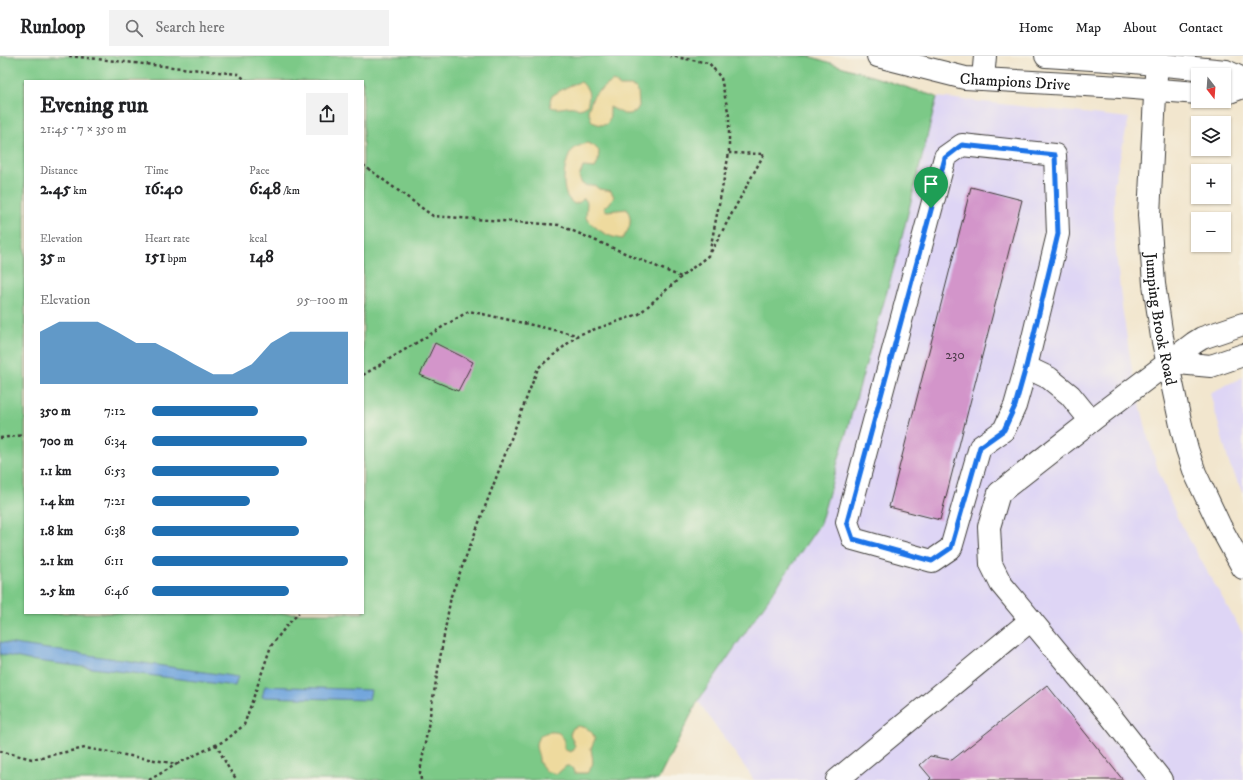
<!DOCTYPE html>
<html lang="en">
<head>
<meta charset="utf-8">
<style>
  :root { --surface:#fff; --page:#f2f2f2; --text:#202124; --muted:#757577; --line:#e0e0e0; --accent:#1f6fb2 }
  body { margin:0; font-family:"IM FELL DW Pica",serif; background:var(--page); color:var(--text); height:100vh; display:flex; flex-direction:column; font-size:15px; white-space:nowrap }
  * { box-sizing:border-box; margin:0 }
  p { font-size:13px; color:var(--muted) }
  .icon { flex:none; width:22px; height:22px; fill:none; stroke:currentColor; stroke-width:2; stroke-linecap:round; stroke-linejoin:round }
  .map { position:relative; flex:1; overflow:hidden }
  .drawer { position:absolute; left:24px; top:24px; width:340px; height:534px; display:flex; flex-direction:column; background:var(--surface); border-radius:0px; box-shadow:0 1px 3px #0004 }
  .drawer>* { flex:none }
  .needle { width:26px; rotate:163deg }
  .tools { position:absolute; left:1191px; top:12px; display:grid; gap:8px }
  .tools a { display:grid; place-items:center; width:40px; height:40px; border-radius:0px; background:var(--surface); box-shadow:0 1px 3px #0004; font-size:20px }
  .pin { position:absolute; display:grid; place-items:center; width:34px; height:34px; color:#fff; margin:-41px -17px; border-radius:50% 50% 50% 0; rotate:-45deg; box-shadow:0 0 4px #0007 }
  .pin .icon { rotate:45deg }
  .round { display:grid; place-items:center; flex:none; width:42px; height:42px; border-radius:0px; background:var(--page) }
  .head { display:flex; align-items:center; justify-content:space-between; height:68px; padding:0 16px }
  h1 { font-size:22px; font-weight:700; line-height:30px }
  .stats { display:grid; grid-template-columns:repeat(3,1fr); gap:6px; height:68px; padding:4px 16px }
  .stats div { display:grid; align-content:center }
  .stats b { font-size:17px; font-weight:700 }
  .stats small { font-size:11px; font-weight:400 }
  .stats p { font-size:11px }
  .chart { height:112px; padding:8px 16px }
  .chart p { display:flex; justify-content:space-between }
  .chart svg { width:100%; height:72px; margin-top:4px; fill:var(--accent); opacity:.7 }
  ul { padding:0 16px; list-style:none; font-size:13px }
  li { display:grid; grid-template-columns:64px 48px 1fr; align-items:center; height:30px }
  li i { height:10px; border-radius:5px; background:var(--accent) }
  header { display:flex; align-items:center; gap:24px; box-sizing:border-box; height:56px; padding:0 20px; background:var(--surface); border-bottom:1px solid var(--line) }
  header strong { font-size:19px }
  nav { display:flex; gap:22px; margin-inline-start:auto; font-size:14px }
  .search { width:280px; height:36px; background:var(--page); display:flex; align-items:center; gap:10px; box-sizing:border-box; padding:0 14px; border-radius:0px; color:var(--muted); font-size:15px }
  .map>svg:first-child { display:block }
</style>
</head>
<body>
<header>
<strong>Runloop</strong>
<div class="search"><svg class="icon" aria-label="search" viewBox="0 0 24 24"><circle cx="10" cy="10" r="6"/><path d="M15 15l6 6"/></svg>Search here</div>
<nav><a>Home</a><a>Map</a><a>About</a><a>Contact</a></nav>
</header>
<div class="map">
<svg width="1243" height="724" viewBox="0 0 1243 724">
  <rect width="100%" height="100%" fill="#f7f3e8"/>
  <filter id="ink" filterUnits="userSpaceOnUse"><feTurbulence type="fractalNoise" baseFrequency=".025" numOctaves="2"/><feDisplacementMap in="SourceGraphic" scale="8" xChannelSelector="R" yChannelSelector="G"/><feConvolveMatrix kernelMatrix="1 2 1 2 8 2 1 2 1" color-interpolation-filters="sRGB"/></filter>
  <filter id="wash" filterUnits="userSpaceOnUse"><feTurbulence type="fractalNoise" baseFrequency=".012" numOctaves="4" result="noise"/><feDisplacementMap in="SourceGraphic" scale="16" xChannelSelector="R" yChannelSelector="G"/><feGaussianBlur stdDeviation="0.9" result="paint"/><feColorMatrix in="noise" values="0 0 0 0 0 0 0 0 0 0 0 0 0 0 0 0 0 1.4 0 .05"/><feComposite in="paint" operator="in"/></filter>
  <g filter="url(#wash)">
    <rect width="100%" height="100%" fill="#f2e6ce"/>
    <path fill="#ded5f5" d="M937 41 1129 62 1114 128V179L1122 251 1132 314 1148 381 1158 414 1178 463 1203 508 1243 578V724H754L698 645 820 468 898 197Z
      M1243 321V437L1229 407 1210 337Z"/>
    <path fill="#7cc987" stroke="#4c7252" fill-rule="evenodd" d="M0 0H809L937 41 898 197 820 468 698 645 658 724H0ZM25 25H363V557H25Z"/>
    <path fill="#eeda9e" stroke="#857b5d" d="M613 25 620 30H631L636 32 638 35 639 50 636 55 630 58H624L610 51C610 67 609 73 592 66L588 54 593 41 597 36 602 33Z
      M581 26C590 34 590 39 587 50L583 52 579 53C570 47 561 55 551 51L550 45 552 40C559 35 573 27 581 26Z
      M587 87 594 90 599 95 598 106 595 112 583 111 579 121 582 128 588 130 594 129 599 133 611 135 614 141 609 148 605 150 604 153 607 155 627 153C633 165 630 173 622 183 607 181 596 173 586 162L587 146 584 142 580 146 575 148C573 147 571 146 570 144 560 135 564 107 571 96 575 91 581 89 587 87Z
      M578 670C587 672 592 674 595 683L591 692C592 703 596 707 587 717H574L573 713 570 710H566L557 718 546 715 539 706C540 700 536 695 536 689 537 677 550 674 559 677L564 683V693L570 696 574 694 575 690 570 678 573 672Z"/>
    <path fill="#6fa4dc" stroke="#46607c" d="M0 586 238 621 235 630 29 604 0 598Z
      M265 630 371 634 369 644 262 641Z"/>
    <g id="blocks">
      <path fill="#d395ca" d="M971 131 1022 144 940 464 889 451Z
        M435 287 473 306 458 335 420 319Z
        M1047 629 1123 724H929L931 722 920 709 930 700 952 704Z"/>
    </g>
  </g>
  <g filter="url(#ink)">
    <use href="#blocks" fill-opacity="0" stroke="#3c3a37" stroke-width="1"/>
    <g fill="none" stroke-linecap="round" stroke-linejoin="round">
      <g stroke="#3c3a37" stroke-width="24">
        <g id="minor">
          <path id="s1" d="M878 0 965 22 1120 31 1198 37"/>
          <path d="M1046 0 1123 5 1226 15 1243 23"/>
          <path id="s2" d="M1157 0 1149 159 1154 228 1162 281 1181 369 1187 393 1195 417 1220 470 1243 512"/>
          <path d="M983 23 985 0"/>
          <path d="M1224 38 1243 31"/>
          <path d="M1167 306 1211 310 1243 299"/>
          <path d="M1026 311 1015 350 1004 374 980 391 951 492 932 505 853 483 847 466 945 101 962 89 1055 99 1058 178 1026 311 1049 322 1070 339 1091 365"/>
          <path d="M837 724 1031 564"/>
          <path d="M1161 724 1109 658 1001 528 991 508 989 471 999 437 1091 365 1194 287 1202 282 1243 268"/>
        </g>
      </g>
      <path stroke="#3c3a37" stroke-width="2.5" stroke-dasharray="3 3" stroke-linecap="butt" d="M69 0 238 18 247 25
        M363 109 433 160 559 169 681 221 709 199 729 97V60L721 22 709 7 670 0
        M711 196 764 98 729 97
        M363 319 469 255 577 279
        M0 382 25 379
        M216 688 229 713 237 724
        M0 695 32 703 85 692 177 708 226 684 244 669 271 590 288 568 299 557
        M149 724 177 708
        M421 724 420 716 451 540 538 312 578 279 639 258 681 221"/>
      <use href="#minor" stroke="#fff" stroke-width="22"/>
    </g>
  </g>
  <g fill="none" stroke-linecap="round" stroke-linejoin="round" filter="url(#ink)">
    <g stroke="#fff" stroke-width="8">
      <path id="route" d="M962 89 1055 99 1058 178 1026 311 1015 350 1004 374 980 391 951 492 932 505 853 483 847 466 945 102Z"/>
    </g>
    <use href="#route" stroke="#1a73e8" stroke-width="5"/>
  </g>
  <g text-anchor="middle" stroke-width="3" stroke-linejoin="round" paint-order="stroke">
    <g font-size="14" fill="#4a3a48">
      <text x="955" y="303">230</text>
    </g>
    <g font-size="16" fill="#1c1c1c" stroke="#f7f3e8">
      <text dy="6" stroke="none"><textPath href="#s1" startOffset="140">Champions Drive</textPath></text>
      <text dy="6" stroke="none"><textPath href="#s2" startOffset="264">Jumping Brook Road</textPath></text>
    </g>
  </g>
</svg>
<div class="tools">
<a><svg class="needle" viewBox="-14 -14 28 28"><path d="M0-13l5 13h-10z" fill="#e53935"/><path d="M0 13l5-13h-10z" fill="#757577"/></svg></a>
<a><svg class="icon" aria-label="layers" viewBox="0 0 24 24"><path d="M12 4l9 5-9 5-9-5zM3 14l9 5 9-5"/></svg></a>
<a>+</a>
<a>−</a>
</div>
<div class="pin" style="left:931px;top:152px;background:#1e9e55"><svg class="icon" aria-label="arrive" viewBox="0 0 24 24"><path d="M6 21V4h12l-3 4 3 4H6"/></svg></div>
<section class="drawer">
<div class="head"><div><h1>Evening run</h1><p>21:45 · 7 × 350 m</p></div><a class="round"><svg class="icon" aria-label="share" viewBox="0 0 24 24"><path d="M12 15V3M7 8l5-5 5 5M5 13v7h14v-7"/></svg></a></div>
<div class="stats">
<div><p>Distance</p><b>2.45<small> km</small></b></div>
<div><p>Time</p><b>16:40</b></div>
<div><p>Pace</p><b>6:48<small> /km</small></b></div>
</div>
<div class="stats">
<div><p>Elevation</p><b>35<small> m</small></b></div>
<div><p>Heart rate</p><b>151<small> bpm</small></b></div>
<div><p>kcal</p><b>148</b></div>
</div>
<div class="chart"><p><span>Elevation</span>95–100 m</p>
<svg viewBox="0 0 160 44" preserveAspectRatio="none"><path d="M0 44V12L10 6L20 6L30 6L40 12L50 19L60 19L70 25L80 32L90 38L100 38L110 32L120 19L130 12L140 12L150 12L160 12V44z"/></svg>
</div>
<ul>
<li><b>350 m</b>7:12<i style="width:54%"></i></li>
<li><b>700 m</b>6:34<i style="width:79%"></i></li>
<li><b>1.1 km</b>6:53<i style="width:65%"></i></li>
<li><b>1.4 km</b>7:21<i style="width:50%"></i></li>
<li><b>1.8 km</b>6:38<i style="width:75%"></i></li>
<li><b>2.1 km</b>6:11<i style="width:100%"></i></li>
<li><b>2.5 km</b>6:46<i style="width:70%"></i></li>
</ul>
</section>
</div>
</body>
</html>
